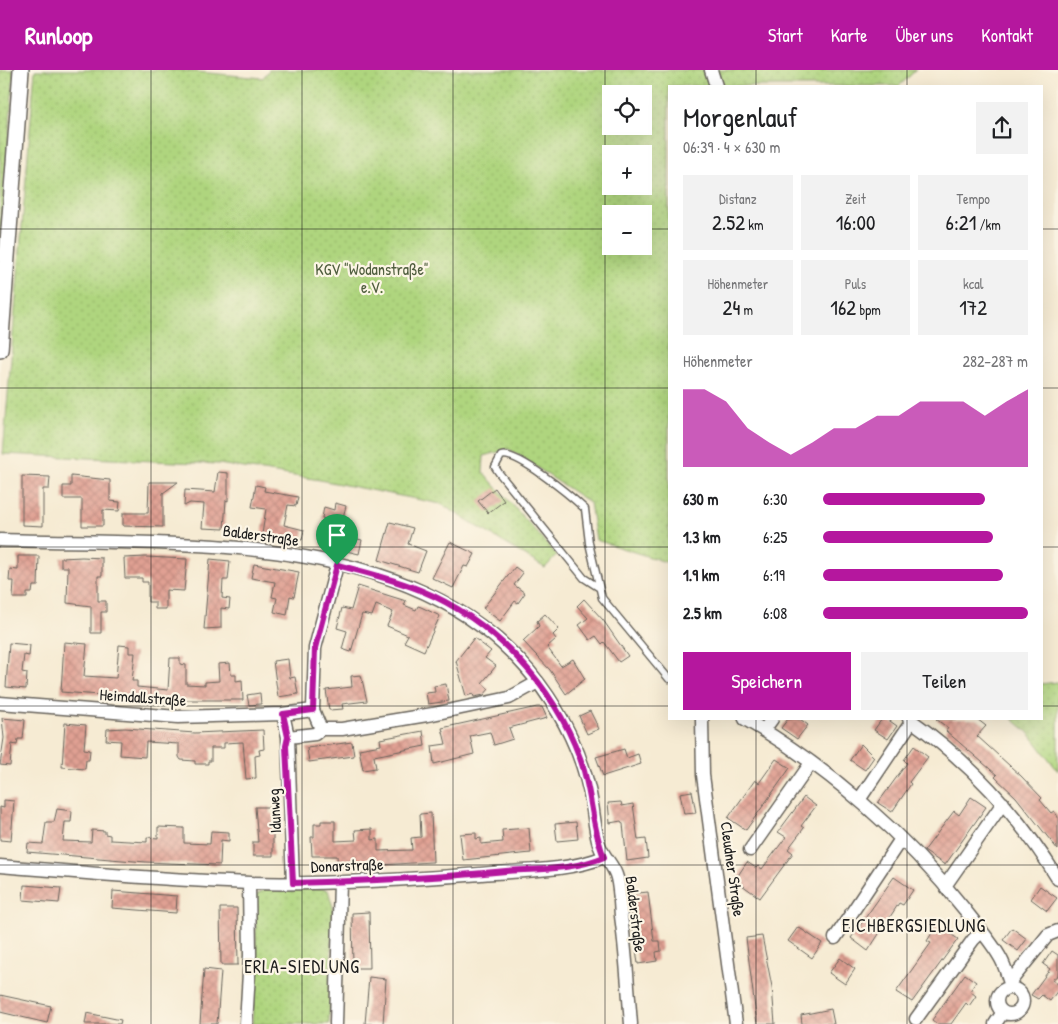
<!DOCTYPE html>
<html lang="de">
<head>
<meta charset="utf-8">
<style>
  :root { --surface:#fff; --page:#f2f2f2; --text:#202124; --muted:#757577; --accent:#b5179e }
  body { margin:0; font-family:"Patrick Hand",sans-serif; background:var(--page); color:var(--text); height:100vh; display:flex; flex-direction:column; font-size:19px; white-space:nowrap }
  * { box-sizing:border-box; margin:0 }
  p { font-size:16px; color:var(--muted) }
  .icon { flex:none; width:28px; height:28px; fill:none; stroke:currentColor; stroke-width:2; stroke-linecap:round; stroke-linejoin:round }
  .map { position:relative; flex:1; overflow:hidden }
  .side { position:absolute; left:668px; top:15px; width:375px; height:635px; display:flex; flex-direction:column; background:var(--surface); border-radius:0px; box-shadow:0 5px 20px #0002 }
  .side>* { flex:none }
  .controls { position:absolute; left:602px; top:15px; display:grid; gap:10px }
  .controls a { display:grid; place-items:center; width:50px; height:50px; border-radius:0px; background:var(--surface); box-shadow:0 5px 20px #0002; font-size:25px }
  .pin { position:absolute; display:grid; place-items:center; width:42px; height:42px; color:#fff; margin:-51px -21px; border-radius:50% 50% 50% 0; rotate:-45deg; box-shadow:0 0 5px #0007 }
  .pin .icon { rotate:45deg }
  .round { display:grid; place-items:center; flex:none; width:52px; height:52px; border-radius:0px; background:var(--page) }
  .headline { display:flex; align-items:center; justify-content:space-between; height:85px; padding:0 15px }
  h1 { font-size:28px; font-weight:600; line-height:38px }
  .figures { display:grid; grid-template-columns:repeat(3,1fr); gap:8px; height:85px; padding:5px 15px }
  .figures div { display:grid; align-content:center; border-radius:0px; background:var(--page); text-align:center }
  .figures b { font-size:21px; font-weight:600 }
  .figures small { font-size:14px; font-weight:400 }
  .figures p { font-size:14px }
  .chart { height:140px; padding:10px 15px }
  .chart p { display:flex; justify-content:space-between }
  .chart svg { width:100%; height:90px; margin-top:5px; fill:var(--accent); opacity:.7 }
  .action { display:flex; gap:10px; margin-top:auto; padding:10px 15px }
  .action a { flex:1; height:58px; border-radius:0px; background:var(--accent); color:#fff; font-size:20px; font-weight:600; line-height:58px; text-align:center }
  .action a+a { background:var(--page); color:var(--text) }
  ul { padding:0 15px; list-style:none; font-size:16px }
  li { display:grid; grid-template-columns:80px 60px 1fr; align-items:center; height:38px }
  li i { height:12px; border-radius:6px; background:var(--accent) }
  header { display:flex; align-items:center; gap:30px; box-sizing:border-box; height:70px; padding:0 25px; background:var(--accent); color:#fff }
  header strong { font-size:24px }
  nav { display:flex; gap:28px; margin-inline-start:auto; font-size:18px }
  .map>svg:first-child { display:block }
</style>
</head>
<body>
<header>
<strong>Runloop</strong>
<nav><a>Start</a><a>Karte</a><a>Über uns</a><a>Kontakt</a></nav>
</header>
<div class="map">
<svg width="1058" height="954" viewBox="0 0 1058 954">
  <defs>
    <pattern id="grass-dots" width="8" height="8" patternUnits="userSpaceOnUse" patternTransform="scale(1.25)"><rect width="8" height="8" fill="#afd57e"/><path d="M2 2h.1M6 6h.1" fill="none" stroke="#96b66c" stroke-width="1.8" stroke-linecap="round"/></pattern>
    <pattern id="building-cross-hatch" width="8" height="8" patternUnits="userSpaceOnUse" patternTransform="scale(1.25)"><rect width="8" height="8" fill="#e0a093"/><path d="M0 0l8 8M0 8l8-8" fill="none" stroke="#c0897e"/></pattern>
  </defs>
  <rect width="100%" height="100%" fill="#fcf5e5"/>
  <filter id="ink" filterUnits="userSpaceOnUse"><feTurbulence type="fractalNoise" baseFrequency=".02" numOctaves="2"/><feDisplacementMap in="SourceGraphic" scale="10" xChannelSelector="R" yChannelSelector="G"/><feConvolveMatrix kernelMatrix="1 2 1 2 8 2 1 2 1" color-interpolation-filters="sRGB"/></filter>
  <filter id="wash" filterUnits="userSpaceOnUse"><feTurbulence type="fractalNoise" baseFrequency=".0096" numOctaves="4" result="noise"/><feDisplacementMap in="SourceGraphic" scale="20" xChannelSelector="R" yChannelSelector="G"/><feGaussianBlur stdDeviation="1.12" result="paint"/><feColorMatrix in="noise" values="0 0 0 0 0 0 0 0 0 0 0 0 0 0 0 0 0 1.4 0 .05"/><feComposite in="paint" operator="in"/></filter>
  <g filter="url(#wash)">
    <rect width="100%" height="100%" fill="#f6ebd3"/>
    <path fill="url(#grass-dots)" stroke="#66784d" fill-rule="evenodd" d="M0 0H14L0 183Z
      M35 0H176L263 8 269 0H705L712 16H669V493L596 470 590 433 509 379 484 386 483 402 557 485 545 498 441 434 320 410 219 394 3 384ZM611 24H644V56H611ZM611 84H644V116H611ZM611 144H644V176H611Z
      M715 0H916L899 16H720Z
      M1058 612V701L1029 663 1012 649H1041V614Z
      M320 818 328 820 333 837 329 954H252L256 880 255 826 265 819Z"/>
    <g id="blocks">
      <path fill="url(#building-cross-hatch)" d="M218 402 228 403V431L226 430 224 459 202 458 204 434 190 433 184 436 185 420 215 422Z
        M22 406 50 407 49 419H43V456L22 455Z
        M71 406 110 410V431L120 432 119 441 103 440V456H82V429H63V416H71Z
        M149 412H178L163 423V457L123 456V443H148Z
        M256 415 265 417 264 421 298 427 296 436 288 435 284 455 304 460 302 470 262 464 266 439 252 437Z
        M495 418 504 431 488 443 478 431Z
        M335 433 346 436 342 451 348 452 344 466 362 470 359 484 321 475 327 450 322 448 324 437 334 440Z
        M390 452 413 458 408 474 426 481 418 502 379 490Z
        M450 472 475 484 468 497 464 496 453 518 432 508Z
        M18 486H39L38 516H33L32 523H27V528H13L14 511H9L10 499 18 500Z
        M82 487 102 488V506H98V531H106V542H101V563H91V536L67 533 68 497H61V488Z
        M146 487 187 489 184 521 166 520V539H155V532H148V512H142V508H125L124 488Z
        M210 489 230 491 228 510H223L222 528 230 529 229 539 221 538V558L204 559Z
        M254 494 299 502 294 527 290 526 287 545 274 542 277 528 272 527 275 512 251 508Z
        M515 497 523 503 514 515 525 523 518 533 515 531 500 551 483 538Z
        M358 516 406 531 404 535 416 540 418 536 421 537 440 546 424 581 404 572 408 565 387 556 393 542 376 535 372 546 362 544 351 582 342 579 347 561 337 558 342 538 351 540Z
        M584 529 603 550 628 586 619 592 604 572 602 574 596 566 590 570 579 555 588 548 577 536Z
        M545 544 559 559 553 565 556 569 547 577 561 596 573 589 585 609 566 624 550 600 523 571 539 556 537 551Z
        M474 568 491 581 485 588 496 596 482 613 489 619 484 625 474 627 473 624 466 626 456 591Z
        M64 572 87 574 84 606 116 608 119 575 129 576V583H135L132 611H137V617L168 620 170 588H180V594L186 595V614L205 615V612L219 611 218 594 230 593 231 605H236V611L242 610 243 630H164L61 622Z
        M9 573 30 575 29 586 24 585 22 602 27 603 26 619 6 617Z
        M288 589 290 608 295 607 298 624 278 627 273 591Z
        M361 605 367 631 342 634 343 639 329 640 326 620 352 617 351 606Z
        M446 614 449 631 428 634 426 623 435 622 434 616Z
        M260 623 261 634 249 635 247 625Z
        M537 637H542L547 648 509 658 513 669 494 675 490 662 470 666 474 684 434 694 432 676 446 674 442 658Z
        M590 641 599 659 587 664 579 646Z
        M2 648 25 650 23 669H18L17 675 12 674 10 696 0 695 4 668Z
        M788 649H800L808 655 797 669 781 658Z
        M882 649H887L897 656 888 669 874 660Z
        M936 649H977L986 656 977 666 1021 706 1042 728 1040 730 1051 743 1054 741 1058 747V780L1016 727 995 707 997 705 946 661 948 658Z
        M65 653 86 655 84 679 90 680 89 690H86L85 699 62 697Z
        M125 658 195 663 263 660 264 679 259 680 260 685 255 686 256 708 246 709 243 672 224 673V678H211V691H208V694H195V691L181 690 179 687V674L146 672 145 687 120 685 121 671 106 670 107 659Z
        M423 661 425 676 374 686 376 698 363 700 359 679 381 675 380 669Z
        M352 672 354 686 309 692 307 678Z
        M861 674 874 687 865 700 850 690Z
        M914 676 928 687 909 712 911 714 892 742 878 733 907 693 904 690Z
        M624 679 627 688 638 684 641 694 603 706 596 687Z
        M776 689 790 698 746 760 728 748 755 710 759 713Z
        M692 721 696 743 684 744 680 723Z
        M804 727 816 736 801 756 804 758 788 779 793 783 760 828 735 810 747 792 756 798 758 796 762 799 786 767 778 762Z
        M971 727 986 737 945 795 924 781 954 741 959 745Z
        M4 730 14 731 11 771 0 770V737L4 738Z
        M621 732 622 736 633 734 638 770 646 769 648 788 627 791 623 754 621 751 610 753 608 733Z
        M255 737H270V744H273V786H253V772H258Z
        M57 739 72 741 71 752H65L63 771 91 772 92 760 105 761V764L110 765V770L147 772V767L158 768V757L184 758V773L210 774 211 761 229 762V771L221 770 220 795 146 792 27 782 28 773 43 774 46 752H54Z
        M431 743 433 792 338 797 337 786H312L311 767H314V754H321V751H335V771L356 770 355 760 372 759V770L378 769V781L412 780 411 768 421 767 420 744Z
        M576 752 578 769 557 771 555 754Z
        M529 758 531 783 463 790 460 764 476 763V769L481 768V774L503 772 502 760Z
        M894 807 913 820 903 835 899 833 868 881 851 868Z
        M24 815 61 818 59 833 23 830Z
        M1040 816 1057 828 1047 841 1031 829Z
        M113 821 177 826 176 843 112 838Z
        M648 822 654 871H660L661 881 656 882 657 891 638 894 629 824Z
        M220 838H237L238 895H221Z
        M369 842 370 898H353L352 843Z
        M937 855 958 869 912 932 896 922 931 873 927 871Z
        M798 857 822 873 812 888 788 871Z
        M1012 858 1027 869 1018 881 1003 870Z
        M762 866 772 917 775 954H757L746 868Z
        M1052 881 1058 885V905L1052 910 1058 914V920L1050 931 1042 925 1038 929 1031 925 1050 899 1043 894Z
        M840 888 855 899 845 914 829 903Z
        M204 899 221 901 217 954H200Z
        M965 904 976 912 970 921 976 926 969 936 966 933 951 954H937L932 950Z
        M369 907 386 909 383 954H365Z
        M0 925 51 936 47 953 0 942Z
        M831 939 834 954H802L801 945Z
        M87 943 121 950 120 954H85Z"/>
    </g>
  </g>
  <g filter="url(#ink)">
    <use href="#blocks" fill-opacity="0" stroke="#68645c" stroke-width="1"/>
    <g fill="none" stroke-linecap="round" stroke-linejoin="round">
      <g stroke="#68645c" stroke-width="9">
        <path id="service" d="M598 517 584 508 499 403 495 397 501 386C516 380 572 427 585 439L589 473 602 528 669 609"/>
      </g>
      <g stroke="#68645c" stroke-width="15">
        <path id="minor" d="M711 0 716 16
          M0 470C198 476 470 452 571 667 581 688 588 711 592 734 594 746 595 759 598 771 601 786 614 794 617 808 620 820 620 834 621 846 626 882 628 918 631 954
          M0 633 178 647 283 644 288 667 315 664 321 659H342L433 644 509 628 538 612
          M313 640 315 578 337 495
          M283 644 313 640 321 659
          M702 649 703 705 736 954
          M745 649C829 698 905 764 965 840 977 856 992 872 1001 889 1006 898 1008 909 1012 918
          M909 649C969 691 1020 747 1058 809
          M764 660 772 649
          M288 667 293 813
          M859 730 912 651
          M750 780 811 693
          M0 796C83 803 166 810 250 813 326 815 404 810 481 804 521 800 567 802 604 787
          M945 816 1003 733
          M835 868 901 769
          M1010 912 1048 865 1058 861
          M997 931a13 13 0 1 1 26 0a13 13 0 1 1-26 0Z
          M916 949 973 870 982 861
          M246 954 250 885 249 813
          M336 954 340 812
          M995 954 1003 942"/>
      </g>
      <g stroke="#68645c" stroke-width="18">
        <path id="tertiary" d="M0 280 21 0"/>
      </g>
      <use href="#service" stroke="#fff" stroke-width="6"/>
      <use href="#minor" stroke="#fff" stroke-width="12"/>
      <use href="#tertiary" stroke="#fff" stroke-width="15"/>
    </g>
  </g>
  <g fill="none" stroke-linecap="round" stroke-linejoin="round" filter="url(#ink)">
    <g stroke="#fff" stroke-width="10">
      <path id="route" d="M337 495C365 502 393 509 420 520 493 550 553 614 580 688 592 720 591 756 604 787 574 800 539 799 506 801 435 808 365 811 293 813L286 676 288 667 283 644 313 640 315 578Z"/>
    </g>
    <use href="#route" stroke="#b5179e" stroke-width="6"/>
  </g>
  <path fill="none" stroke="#1c1c1c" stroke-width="1" stroke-opacity="0.55" d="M151 0V954M302 0V954M453 0V954M605 0V954M756 0V16M907 0V16M0 159H611M644 159H669M1041 159H1058M0 318H669M1041 318H1058M0 477H669M1041 477H1058M0 636H669M1041 636H1058M756 649V954M907 649V954M0 795H1058"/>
  <g text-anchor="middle" stroke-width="4.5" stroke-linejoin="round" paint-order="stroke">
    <g font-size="16" fill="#4f5d3e" stroke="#fcf5e5">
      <text x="372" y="205">KGV "Wodanstraße"<tspan x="372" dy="18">e.V.</tspan></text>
    </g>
    <g font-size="16" fill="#1c1c1c" stroke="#fcf5e5">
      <text transform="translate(261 465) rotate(8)" y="6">Balderstraße</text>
      <text transform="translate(143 627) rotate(4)" y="6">Heimdallstraße</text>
      <text transform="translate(274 741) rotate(-93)" y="6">Idunweg</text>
      <text transform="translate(347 795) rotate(-2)" y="6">Donarstraße</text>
      <text transform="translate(733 799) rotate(82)" y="6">Cleudner Straße</text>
      <text transform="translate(636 844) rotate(83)" y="6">Balderstraße</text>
    </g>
    <g font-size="18" letter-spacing="1" fill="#1c1c1c" stroke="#fcf5e5">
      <text x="914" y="862">EICHBERGSIEDLUNG</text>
      <text x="302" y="903">ERLA-SIEDLUNG</text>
    </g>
  </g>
</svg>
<div class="controls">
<a><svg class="icon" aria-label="locate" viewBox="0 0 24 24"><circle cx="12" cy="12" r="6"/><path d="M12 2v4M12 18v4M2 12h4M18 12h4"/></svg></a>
<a>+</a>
<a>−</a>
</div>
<div class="pin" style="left:337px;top:495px;background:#1e9e55"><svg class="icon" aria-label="arrive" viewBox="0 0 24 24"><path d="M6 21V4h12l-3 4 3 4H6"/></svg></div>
<section class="side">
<div class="headline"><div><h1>Morgenlauf</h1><p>06:39 · 4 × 630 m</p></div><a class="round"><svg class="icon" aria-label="share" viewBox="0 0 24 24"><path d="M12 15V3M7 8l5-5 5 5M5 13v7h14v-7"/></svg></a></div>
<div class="figures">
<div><p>Distanz</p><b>2.52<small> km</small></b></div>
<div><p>Zeit</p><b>16:00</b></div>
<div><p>Tempo</p><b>6:21<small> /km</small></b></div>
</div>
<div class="figures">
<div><p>Höhenmeter</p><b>24<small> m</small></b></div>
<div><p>Puls</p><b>162<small> bpm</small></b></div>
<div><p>kcal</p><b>172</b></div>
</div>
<div class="chart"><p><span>Höhenmeter</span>282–287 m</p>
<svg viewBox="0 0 160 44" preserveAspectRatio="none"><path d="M0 44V6L10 6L20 12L30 25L40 32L50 38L60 32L70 25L80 25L90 19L100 19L110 12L120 12L130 12L140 19L150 12L160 6V44z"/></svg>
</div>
<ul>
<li><b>630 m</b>6:30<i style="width:79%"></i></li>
<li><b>1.3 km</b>6:25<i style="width:83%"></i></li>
<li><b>1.9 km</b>6:19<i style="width:88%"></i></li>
<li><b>2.5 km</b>6:08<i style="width:100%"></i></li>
</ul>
<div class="action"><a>Speichern</a><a>Teilen</a></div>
</section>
</div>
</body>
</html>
